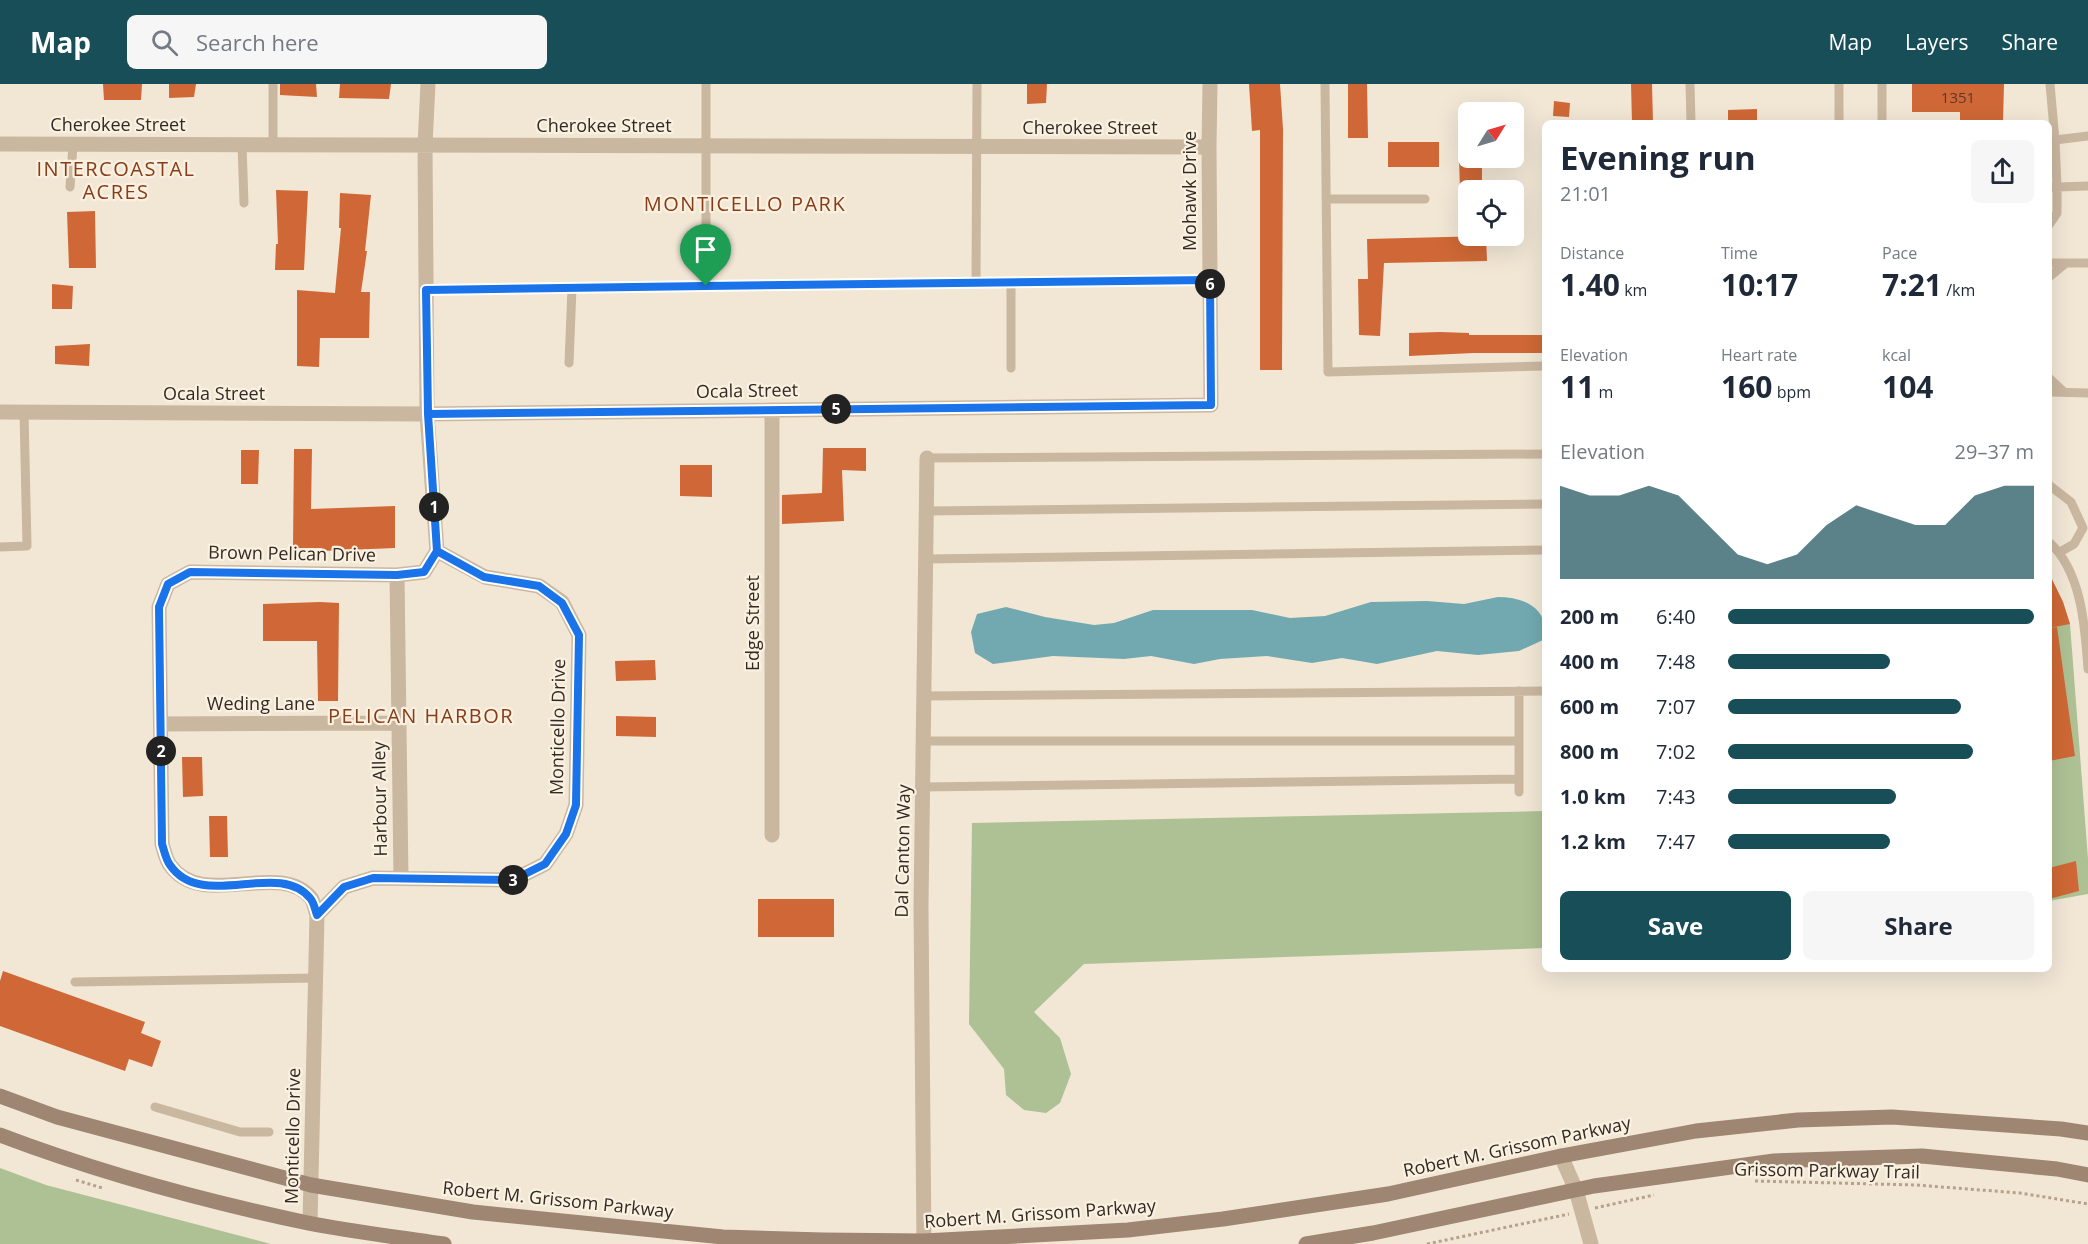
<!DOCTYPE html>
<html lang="en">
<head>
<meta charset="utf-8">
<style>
  :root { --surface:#fff; --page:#f6f6f7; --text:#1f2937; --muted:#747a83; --accent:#174e57 }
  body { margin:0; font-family:"Open Sans",sans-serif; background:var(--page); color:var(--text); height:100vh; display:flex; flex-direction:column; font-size:22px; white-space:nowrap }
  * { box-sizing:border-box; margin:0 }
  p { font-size:20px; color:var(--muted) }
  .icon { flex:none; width:33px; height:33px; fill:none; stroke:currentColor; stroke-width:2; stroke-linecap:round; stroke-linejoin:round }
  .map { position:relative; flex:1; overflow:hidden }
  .side { position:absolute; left:1542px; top:36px; width:510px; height:852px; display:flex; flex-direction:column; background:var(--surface); border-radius:9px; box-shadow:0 6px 24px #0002 }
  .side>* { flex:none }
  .needle { width:39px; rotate:53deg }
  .buttons { position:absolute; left:1458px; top:18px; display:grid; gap:12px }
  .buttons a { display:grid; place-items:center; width:66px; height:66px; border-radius:9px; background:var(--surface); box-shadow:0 6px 24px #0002; font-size:30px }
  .pin { position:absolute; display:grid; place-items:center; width:51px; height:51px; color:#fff; margin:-62px -26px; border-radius:50% 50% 50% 0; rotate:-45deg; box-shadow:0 0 6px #0007 }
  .pin .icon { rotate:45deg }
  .km { position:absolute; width:30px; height:30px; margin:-15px; border-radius:50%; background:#222; color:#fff; font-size:16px; line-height:30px; text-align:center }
  .round { display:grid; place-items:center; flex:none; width:63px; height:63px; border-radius:9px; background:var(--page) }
  .summary { display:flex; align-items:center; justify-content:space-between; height:102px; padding:0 18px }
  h1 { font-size:33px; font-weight:700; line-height:45px }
  .stats { display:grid; grid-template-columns:repeat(3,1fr); gap:9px; height:102px; padding:6px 18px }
  .stats div { display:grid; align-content:center }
  .stats b { font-size:30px; font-weight:700 }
  .stats small { font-size:16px; font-weight:400 }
  .stats p { font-size:16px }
  .chart { height:168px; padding:12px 18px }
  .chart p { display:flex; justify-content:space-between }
  .chart svg { width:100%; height:108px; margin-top:6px; fill:var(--accent); opacity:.7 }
  .primary-button { display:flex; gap:12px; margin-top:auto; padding:12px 18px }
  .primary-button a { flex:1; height:69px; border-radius:9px; background:var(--accent); color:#fff; font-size:24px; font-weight:700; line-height:69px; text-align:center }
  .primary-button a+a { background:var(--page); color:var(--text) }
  ul { padding:0 18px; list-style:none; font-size:20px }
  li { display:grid; grid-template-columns:96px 72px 1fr; align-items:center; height:45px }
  li i { height:15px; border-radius:8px; background:var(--accent) }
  header { display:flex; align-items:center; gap:36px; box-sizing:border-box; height:84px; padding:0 30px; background:var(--accent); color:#fff }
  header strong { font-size:28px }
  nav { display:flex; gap:33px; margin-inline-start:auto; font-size:21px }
  .search { width:420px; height:54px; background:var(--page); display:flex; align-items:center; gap:15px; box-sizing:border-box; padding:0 21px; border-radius:9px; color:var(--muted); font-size:22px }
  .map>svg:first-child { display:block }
</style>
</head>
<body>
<header>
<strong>Map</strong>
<div class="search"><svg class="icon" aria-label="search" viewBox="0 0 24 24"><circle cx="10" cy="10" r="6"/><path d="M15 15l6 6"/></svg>Search here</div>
<nav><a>Map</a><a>Layers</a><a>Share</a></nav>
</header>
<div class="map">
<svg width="2088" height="1160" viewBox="0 0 2088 1160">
  <rect width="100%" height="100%" fill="#f2e7d5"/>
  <path fill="#aec194" d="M2049 490 2063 518 2070 540 2088 775V810L2049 817Z
    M1545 727V864L1084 880 1034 928 1060 954 1071 990 1060 1019 1046 1029 1024 1026 1006 1011 1004 985 969 940 972 739Z
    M0 1084 46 1101 271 1160H0Z"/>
  <path fill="#72a9b1" d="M1498 513C1525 513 1551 525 1543 556L1519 567 1478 571 1437 567 1377 580 1342 574 1312 579 1267 572 1220 575 1194 580 1151 572 1124 575 1053 572 993 580 975 569 971 548 977 530 1006 523 1045 533 1094 541 1114 539 1153 526H1252L1290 534 1325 532 1371 518 1427 517 1464 520Z"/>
  <path fill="#cf6836" d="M103 0H142L141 16H104Z
    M169 0H196L194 13 169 14Z
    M280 0H316L317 13 280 11Z
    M340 0H391L389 15 339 14Z
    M1027 0H1047L1046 19 1027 20Z
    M1249 0H1280L1283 45 1282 286H1260V46L1252 47Z
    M1348 0H1367L1368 54H1348Z
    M1631 0H1652L1653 39H1632Z
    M1912 0H2004L2003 39H1960V28H1912Z
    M1554 17 1570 19 1569 33 1553 32Z
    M1757 25V39H1728V26Z
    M1388 58H1439V83H1388Z
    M1459 74H1482V106H1460Z
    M276 106 308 107 304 186H275L276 160H278Z
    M340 109 371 111 365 167H367L361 208H370L369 254H320L319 283 297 282V206L335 209 341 144H339Z
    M95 127 96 184H69L67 128Z
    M1486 152 1487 177 1384 179 1380 252 1359 251 1358 195H1368L1367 155Z
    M52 200 73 202 72 225H52Z
    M1440 248 1469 249V251H1545V269H1474L1409 272V249Z
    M90 260 89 282 55 280V262Z
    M823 364H866V387L842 386 844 437 782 440V411L822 409Z
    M294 365H312L311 425 395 422V464L322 467V464H293Z
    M241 366H259L258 400H241Z
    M680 381H712V413L680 412Z
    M2049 489 2063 518 2070 540 2049 544Z
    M320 518 339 519 338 617H318L317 557H263V520Z
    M2057 543 2075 672 2049 677V544Z
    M655 576 656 596 616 597 615 577Z
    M616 632 656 633V653L616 652Z
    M182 673H202L203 712 183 713Z
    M209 732H227L228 773H210Z
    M2076 777 2079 807 2049 815V784Z
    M758 815H834V853H758Z
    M3 887 145 938 141 949 161 957 152 983 129 975 125 987 0 942V897Z"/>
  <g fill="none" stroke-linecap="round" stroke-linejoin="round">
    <path stroke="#b6a18b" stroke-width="3" stroke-dasharray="3 3" stroke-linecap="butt" d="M76 1096 102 1104
      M1755 1097 1916 1101 2020 1109 2088 1120
      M1595 1124 1654 1111
      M1427 1160 1569 1130"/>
    <path stroke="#cab7a0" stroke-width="9" d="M273 0V61
      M1325 0 1328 288 1545 282
      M1690 0 1691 39
      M1839 0V39
      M1882 0V39
      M2050 0 2055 56 2088 52
      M2049 56H2055L2057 103H2049
      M242 61 244 119
      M70 103 73 61
      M1326 115H1425
      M2049 141 2057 129V103L2088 102
      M2049 179H2066
      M2049 193 2066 179H2088
      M1011 198V284
      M976 199 977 0
      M706 202V0
      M426 206 1210 196
      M569 279 572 204
      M2049 294 2064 308
      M2049 308 2088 309
      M927 374 1545 370
      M2049 401 2071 418 2083 444 2074 460 2060 468
      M926 427 1545 420
      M2049 458C2082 488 2085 543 2088 585
      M0 463 27 462 24 329
      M925 475 1545 466
      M1519 607V708
      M924 612 1545 607
      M923 657H1519
      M923 703 1519 695
      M75 898 316 894
      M155 1023 240 1048H269"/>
    <path stroke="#cab7a0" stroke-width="15" d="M0 60 1209 63
      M772 326V751
      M0 328 427 330 1211 321 1209 63 1210 0
      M397 491 401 794
      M161 640 399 639
      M317 831 344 803 373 794 513 796 545 780 566 750 576 721 579 551 562 518 539 502 485 493 437 467
      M1561 1072 1576 1106 1591 1160
      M310 1139 317 831C315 826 314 818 311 814 279 775 202 827 170 781 166 776 164 766 162 760L159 523 168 500 190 488 397 491 424 488 437 467 427 330 425 61 428 0
      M924 1160 921 823 927 374"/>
    <path stroke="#9e8672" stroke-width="15" d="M0 1012 57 1033 311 1101 473 1128 723 1153 823 1156 924 1157 1128 1146 1223 1135 1388 1110 1561 1072 1696 1047 1798 1036 1892 1033 2061 1045 2088 1049
      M0 1051C100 1089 204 1117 308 1139 353 1148 399 1153 444 1160
      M1306 1160 1373 1149 1594 1102 1774 1077 1922 1072 2057 1085 2088 1091"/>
  </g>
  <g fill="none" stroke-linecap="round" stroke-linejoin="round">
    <g stroke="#fff" stroke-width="12">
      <path id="route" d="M706 202 426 206 428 330 437 467 424 488 397 491 190 488 168 500 159 523 162 760C164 766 166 776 170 781 202 828 278 775 310 814 314 818 315 826 317 831L344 803 373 794 513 796 545 780 566 750 576 721 579 551 562 519 539 502 484 493 437 467 428 330 1211 321 1210 196 706 202"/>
    </g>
    <use href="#route" stroke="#1a73e8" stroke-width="8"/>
  </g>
  <g text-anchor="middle" stroke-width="4.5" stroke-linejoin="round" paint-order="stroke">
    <g font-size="15" fill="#5b3a28">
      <text x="1958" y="19">1351</text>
    </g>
    <g font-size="18" fill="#342a24" stroke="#faf1e1">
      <text x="118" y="47">Cherokee Street</text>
      <text x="604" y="48">Cherokee Street</text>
      <text x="1090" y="50">Cherokee Street</text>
      <text transform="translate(1190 107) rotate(-90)" y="6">Mohawk Drive</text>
      <text transform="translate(747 307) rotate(-1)" y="6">Ocala Street</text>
      <text x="214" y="316">Ocala Street</text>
      <text transform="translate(292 470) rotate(1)" y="6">Brown Pelican Drive</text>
      <text transform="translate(753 539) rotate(-90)" y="6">Edge Street</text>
      <text x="261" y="626">Weding Lane</text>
      <text transform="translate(558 643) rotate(-89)" y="6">Monticello Drive</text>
      <text transform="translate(380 715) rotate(-91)" y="6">Harbour Alley</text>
      <text transform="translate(903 767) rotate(-89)" y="6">Dal Canton Way</text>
      <text transform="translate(293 1052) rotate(-89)" y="6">Monticello Drive</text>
      <text transform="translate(1517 1063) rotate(-12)" y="6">Robert M. Grissom Parkway</text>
      <text transform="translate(1827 1087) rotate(1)" y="6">Grissom Parkway Trail</text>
      <text transform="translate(558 1116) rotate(6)" y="6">Robert M. Grissom Parkway</text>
      <text transform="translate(1040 1130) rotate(-4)" y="6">Robert M. Grissom Parkway</text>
    </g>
    <g font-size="20" letter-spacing="1.5" fill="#883c18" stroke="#faf1e1">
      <text x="116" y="92">INTERCOASTAL<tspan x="116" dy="23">ACRES</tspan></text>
      <text x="745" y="127">MONTICELLO PARK</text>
      <text x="421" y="639">PELICAN HARBOR</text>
    </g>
  </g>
</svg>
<div class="buttons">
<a><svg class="needle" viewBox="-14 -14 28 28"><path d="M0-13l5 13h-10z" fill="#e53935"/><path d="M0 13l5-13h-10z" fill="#747a83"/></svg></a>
<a><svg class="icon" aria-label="locate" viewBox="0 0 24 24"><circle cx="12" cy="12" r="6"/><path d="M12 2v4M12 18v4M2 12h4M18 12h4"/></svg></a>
</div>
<div class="pin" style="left:706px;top:202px;background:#1e9e55"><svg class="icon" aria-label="arrive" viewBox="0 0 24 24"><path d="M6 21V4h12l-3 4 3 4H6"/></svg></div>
<b class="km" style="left:434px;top:423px">1</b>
<b class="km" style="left:161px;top:667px">2</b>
<b class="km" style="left:513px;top:796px">3</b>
<b class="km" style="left:836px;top:325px">5</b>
<b class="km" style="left:1210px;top:200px">6</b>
<section class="side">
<div class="summary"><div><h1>Evening run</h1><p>21:01</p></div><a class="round"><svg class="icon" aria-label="share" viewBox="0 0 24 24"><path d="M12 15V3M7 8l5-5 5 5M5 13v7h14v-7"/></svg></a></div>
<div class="stats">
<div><p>Distance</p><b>1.40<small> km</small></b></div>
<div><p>Time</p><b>10:17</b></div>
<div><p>Pace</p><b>7:21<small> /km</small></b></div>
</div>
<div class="stats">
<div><p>Elevation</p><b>11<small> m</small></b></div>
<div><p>Heart rate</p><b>160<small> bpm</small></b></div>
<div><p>kcal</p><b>104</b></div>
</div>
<div class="chart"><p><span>Elevation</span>29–37 m</p>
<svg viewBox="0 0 160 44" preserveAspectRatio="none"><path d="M0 44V6L10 10L20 10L30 6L40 10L50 22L60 34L70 38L80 34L90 22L100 14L110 18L120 22L130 22L140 10L150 6L160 6V44z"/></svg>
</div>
<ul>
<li><b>200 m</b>6:40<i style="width:100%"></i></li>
<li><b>400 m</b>7:48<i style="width:53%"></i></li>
<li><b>600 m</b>7:07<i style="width:76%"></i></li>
<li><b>800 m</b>7:02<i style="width:80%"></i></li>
<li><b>1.0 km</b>7:43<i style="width:55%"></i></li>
<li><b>1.2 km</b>7:47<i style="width:53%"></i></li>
</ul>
<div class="primary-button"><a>Save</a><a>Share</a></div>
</section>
</div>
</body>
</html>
